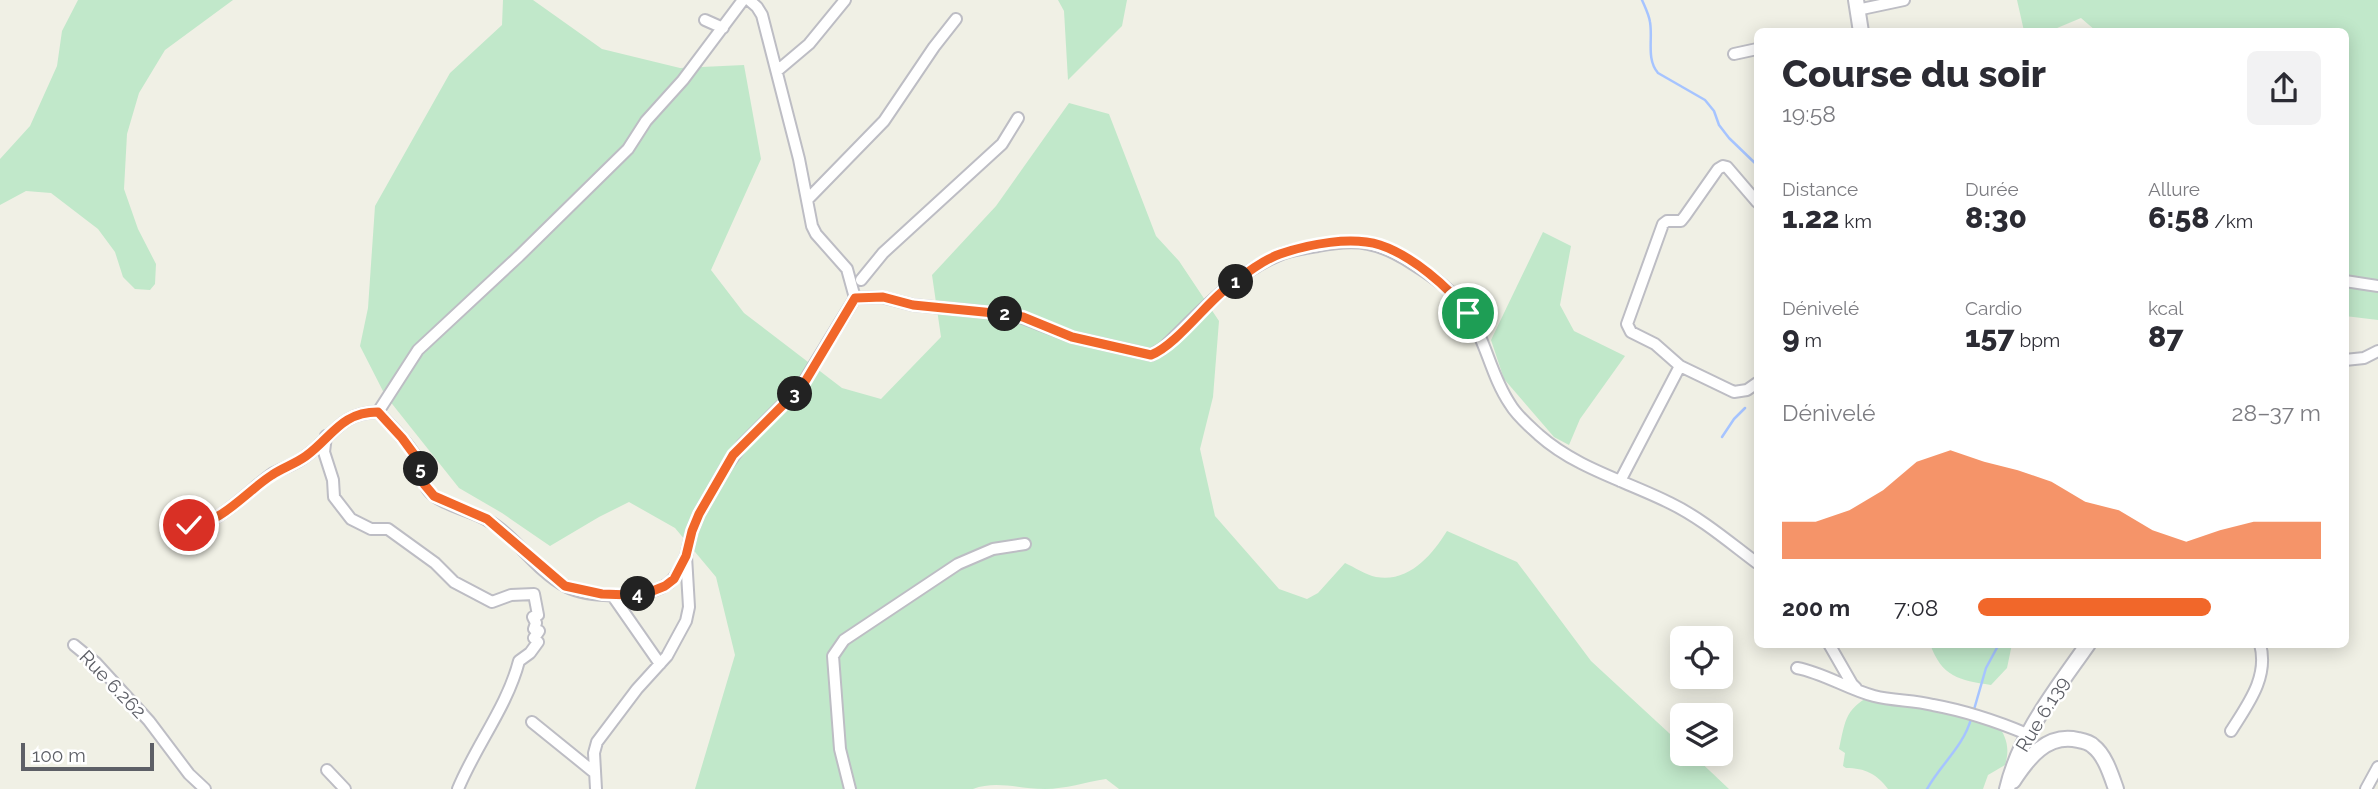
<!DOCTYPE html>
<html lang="fr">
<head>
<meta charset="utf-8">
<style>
  :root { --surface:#fff; --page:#f2f2f3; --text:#2b2b33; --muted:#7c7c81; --accent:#f1672a }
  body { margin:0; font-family:Raleway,sans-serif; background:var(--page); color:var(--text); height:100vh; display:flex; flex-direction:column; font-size:26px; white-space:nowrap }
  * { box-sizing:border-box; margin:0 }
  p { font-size:23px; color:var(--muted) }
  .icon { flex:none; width:38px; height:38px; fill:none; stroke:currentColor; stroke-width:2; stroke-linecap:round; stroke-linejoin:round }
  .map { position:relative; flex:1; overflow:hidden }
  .side { position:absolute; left:1754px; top:28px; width:595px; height:620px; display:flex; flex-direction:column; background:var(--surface); border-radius:10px; box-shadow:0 4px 18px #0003 }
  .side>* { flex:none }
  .controls { position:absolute; left:1670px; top:626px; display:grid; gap:14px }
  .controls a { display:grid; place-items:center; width:63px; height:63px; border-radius:10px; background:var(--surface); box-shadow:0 4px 18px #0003; font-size:35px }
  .scale { position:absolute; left:21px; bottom:18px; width:133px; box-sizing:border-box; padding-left:7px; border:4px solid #5d5f66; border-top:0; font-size:19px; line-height:24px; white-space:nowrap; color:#5d5f66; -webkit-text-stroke:5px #fff; paint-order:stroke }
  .pin { position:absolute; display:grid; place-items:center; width:60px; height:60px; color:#fff; margin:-30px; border:4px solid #fff; border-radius:50%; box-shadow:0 2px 7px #0007 }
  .km { position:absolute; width:35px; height:35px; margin:-18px; border-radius:50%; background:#222; color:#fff; font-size:19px; line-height:35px; text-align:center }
  .round { display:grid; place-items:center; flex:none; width:74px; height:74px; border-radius:10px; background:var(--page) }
  .summary { display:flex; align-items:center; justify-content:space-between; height:119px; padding:0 28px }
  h1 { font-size:38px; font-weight:800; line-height:52px }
  .figures { display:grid; grid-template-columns:repeat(3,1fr); gap:10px; height:119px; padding:7px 28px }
  .figures div { display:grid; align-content:center }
  .figures b { font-size:30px; font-weight:800 }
  .figures small { font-size:19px; font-weight:400 }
  .figures p { font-size:19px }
  .chart { height:196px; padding:14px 28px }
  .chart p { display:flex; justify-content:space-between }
  .chart svg { width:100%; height:126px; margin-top:7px; fill:var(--accent); opacity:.7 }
  ul { padding:0 28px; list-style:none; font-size:23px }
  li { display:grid; grid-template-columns:112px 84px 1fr; align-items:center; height:52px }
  li i { height:18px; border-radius:9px; background:var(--accent) }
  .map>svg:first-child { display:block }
</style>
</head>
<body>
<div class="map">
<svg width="2378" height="789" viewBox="0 0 2378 789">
  <rect width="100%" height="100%" fill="#f0f0e5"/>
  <path fill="#c1e8ca" d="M78 0H233L165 50 139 93 127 134 124 189 138 229 156 264 155 284 150 290 135 289 123 277 115 252 98 229 51 193 26 191 0 205V159L30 126 57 66 62 31Z
    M503 0H533L602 49 680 68 744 65 761 159 711 270 744 313 842 388 881 399 941 337 932 275 996 206 1069 103 1109 114 1156 236 1179 261 1219 321 1213 397 1200 449 1215 516 1279 589 1307 599 1318 593 1345 563C1354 567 1366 575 1376 577 1409 583 1432 555 1447 531L1517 562 1591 661 1682 745V754H1692L1729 789H1119L1106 779C1086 782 1065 789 1045 789 1020 789 996 780 973 789H695L735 655 716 577 675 528 629 502 599 517 550 546 502 513 459 488 385 395 360 346 368 308 375 206 450 73 502 25Z
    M1058 0H1127L1122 26 1068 80 1064 11Z
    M2017 0H2378V320L2345 316V32L2096 31 2081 18 2050 31H2024Z
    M1543 232 1571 246 1560 305 1574 331 1625 356 1580 419 1569 445 1554 437 1504 379 1491 340Z
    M1930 644H2012L2007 668 1991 685C1959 680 1942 677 1930 644Z
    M1876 693 1997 724C2007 737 2010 749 2005 765L1988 775 1983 789H1888C1877 774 1865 768 1846 768L1843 766 1845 753 1839 749C1846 718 1845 708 1876 693Z"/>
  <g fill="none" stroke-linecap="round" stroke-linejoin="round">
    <path stroke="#a6c4ff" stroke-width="2.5" d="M1642 0C1645 7 1649 15 1650 22 1653 39 1646 59 1658 73L1705 100 1714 111 1719 125 1729 138 1757 165
      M1722 437 1734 419 1745 408
      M1973 713 1986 668 1999 644
      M1927 789C1941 764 1963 747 1971 719"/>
    <g stroke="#bdbdc4" stroke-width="14">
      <path id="minor" d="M1857 10 1904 0
        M705 20 723 28
        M1734 54 1757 49
        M777 71 809 44 845 0
        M807 200 884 121 934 47 956 19
        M1757 202 1727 167 1723 166 1718 169 1685 216 1681 221H1667L1663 224 1627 324 1631 332 1655 344 1680 366 1734 392 1747 390 1757 383
        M861 280 883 253 1002 144 1018 118
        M2345 281 2378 286
        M855 298 882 297 913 305 1004 314 1023 318 1072 337 1151 355 1162 349C1197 316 1232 275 1277 256 1289 250 1305 248 1318 246 1358 238 1379 242 1413 264 1434 277 1455 292 1468 313 1486 341 1491 376 1510 404 1517 416 1528 425 1539 435 1576 468 1626 481 1670 503 1701 518 1729 542 1757 563
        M2345 360 2364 358 2378 351
        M378 412 418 350 519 256 628 149 646 121 683 80 743 0
        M326 436 324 452 333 480 334 497 351 519 371 529H388L435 563 454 582 492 602 511 595 534 594 538 615 533 617 536 623 534 629 539 631 534 638 538 642 530 653 519 661C507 707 476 745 458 789
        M1620 481 1680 366
        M177 515C182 519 188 525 195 525 217 525 253 487 272 474 283 468 296 464 306 456 332 437 341 412 378 412 391 426 406 440 416 457 423 470 421 486 433 495 448 507 470 510 487 520 516 536 535 570 565 586 588 598 647 600 669 583 677 577 681 566 686 556
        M612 595 660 664
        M1829 644 1852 684 1856 688
        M74 645 96 663 149 721 189 774 205 789
        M1797 668C1824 673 1847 689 1874 696 1893 701 1914 700 1933 705 1966 711 1996 721 2027 734
        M532 722 595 773
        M2231 731C2248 704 2269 677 2260 644
        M327 770 345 789
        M596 789 594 753 597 742 637 689 667 656 686 621 689 607 686 556 692 531 699 514 726 467 742 445 802 385 855 298 847 269 816 234 812 226 799 159 762 15 757 7 749 0
        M850 789 840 749 833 656 844 640 958 564 993 549 1025 544
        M2366 789 2378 767"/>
    </g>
    <g stroke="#bdbdc4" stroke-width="18">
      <path id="tertiary" d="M1856 0 1861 32
        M2013 781C2028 758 2047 733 2078 740 2083 741 2089 742 2093 746 2105 755 2111 775 2116 789
        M2007 789C2020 734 2056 690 2088 644"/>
    </g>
    <use href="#minor" stroke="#fff" stroke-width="10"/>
    <use href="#tertiary" stroke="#fff" stroke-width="14"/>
  </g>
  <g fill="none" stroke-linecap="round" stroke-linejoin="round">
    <g stroke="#fff" stroke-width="14">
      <path id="route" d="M189 525C218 527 249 489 272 475 282 468 295 464 306 456 332 437 341 412 378 412L402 438 416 457 424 484 434 496 487 519 565 586 602 594 630 595 650 592 665 586 674 579 686 556 692 531 699 514 733 455 803 385 855 298 883 297 913 305 1004 314 1023 317 1072 337 1151 355C1174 346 1202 309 1222 292 1239 279 1260 261 1280 254 1309 244 1351 236 1380 245 1411 255 1449 287 1468 313"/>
    </g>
    <use href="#route" stroke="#f1672a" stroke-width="9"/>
  </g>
  <g text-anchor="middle" stroke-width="5" stroke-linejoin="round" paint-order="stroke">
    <g font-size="19" fill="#5d5f66" stroke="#fff">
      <text transform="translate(113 684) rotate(46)" y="7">Rue 6.262</text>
      <text transform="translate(2042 714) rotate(-59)" y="7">Rue 6.139</text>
    </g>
  </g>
</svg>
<div class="controls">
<a><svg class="icon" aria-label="locate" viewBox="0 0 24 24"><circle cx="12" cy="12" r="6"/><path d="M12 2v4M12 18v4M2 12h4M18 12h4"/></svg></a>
<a><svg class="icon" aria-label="layers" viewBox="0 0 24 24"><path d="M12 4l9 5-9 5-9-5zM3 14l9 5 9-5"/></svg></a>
</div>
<div class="scale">100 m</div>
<div class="pin" style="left:1468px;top:313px;background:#1e9e55"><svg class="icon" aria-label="arrive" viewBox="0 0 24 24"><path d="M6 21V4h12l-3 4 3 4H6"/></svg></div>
<div class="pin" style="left:189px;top:525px;background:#d93025"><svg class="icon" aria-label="check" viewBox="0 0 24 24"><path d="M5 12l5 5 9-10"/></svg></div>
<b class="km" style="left:1236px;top:282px">1</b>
<b class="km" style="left:1005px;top:314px">2</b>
<b class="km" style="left:795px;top:394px">3</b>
<b class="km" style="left:638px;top:594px">4</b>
<b class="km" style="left:421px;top:469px">5</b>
<section class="side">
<div class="summary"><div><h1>Course du soir</h1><p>19:58</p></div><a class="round"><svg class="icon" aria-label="share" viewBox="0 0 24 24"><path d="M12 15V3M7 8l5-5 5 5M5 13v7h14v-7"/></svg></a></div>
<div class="figures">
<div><p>Distance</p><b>1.22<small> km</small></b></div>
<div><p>Durée</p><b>8:30</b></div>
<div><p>Allure</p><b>6:58<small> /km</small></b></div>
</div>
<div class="figures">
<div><p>Dénivelé</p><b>9<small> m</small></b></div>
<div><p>Cardio</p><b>157<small> bpm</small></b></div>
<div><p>kcal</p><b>87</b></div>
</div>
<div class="chart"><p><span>Dénivelé</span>28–37 m</p>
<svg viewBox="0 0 160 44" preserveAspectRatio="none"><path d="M0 44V31L10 31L20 27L30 20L40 10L50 6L60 10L70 13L80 17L90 24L100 27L110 34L120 38L130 34L140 31L150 31L160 31V44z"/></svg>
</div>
<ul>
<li><b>200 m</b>7:08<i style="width:68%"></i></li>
</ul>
</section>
</div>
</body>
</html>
